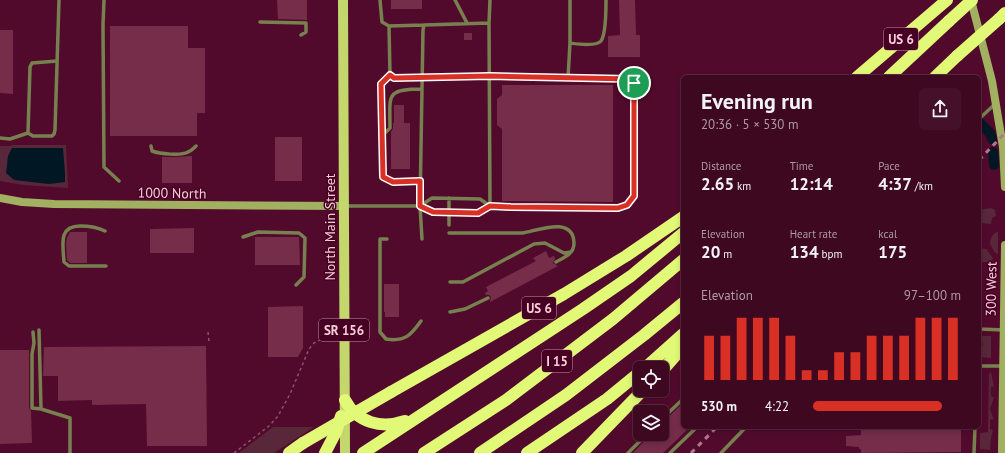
<!DOCTYPE html>
<html lang="en">
<head>
<meta charset="utf-8">
<style>
  :root { --surface:#3e0821; --page:#45112a; --text:#f1f3f6; --muted:#ad9aa5; --line:#57293f; --accent:#d93025 }
  body { margin:0; font-family:"PT Sans",sans-serif; background:var(--page); color:var(--text); height:100vh; display:flex; flex-direction:column; font-size:15px; white-space:nowrap }
  * { box-sizing:border-box; margin:0 }
  p { font-size:13px; color:var(--muted) }
  .icon { flex:none; width:22px; height:22px; fill:none; stroke:currentColor; stroke-width:2; stroke-linecap:round; stroke-linejoin:round }
  .map { position:relative; flex:1; overflow:hidden }
  .details { position:absolute; left:681px; top:75px; width:300px; height:354px; display:flex; flex-direction:column; background:var(--surface); border-radius:6px; box-shadow:0 2px 6px #0003,0 0 0 1px var(--line) }
  .details>* { flex:none }
  .buttons { position:absolute; left:633px; top:361px; display:grid; gap:8px }
  .buttons a { display:grid; place-items:center; width:36px; height:36px; border-radius:6px; background:var(--surface); box-shadow:0 2px 6px #0003,0 0 0 1px var(--line); font-size:20px }
  .pin { position:absolute; display:grid; place-items:center; width:34px; height:34px; color:#fff; margin:-17px; border:2px solid #fff; border-radius:50%; box-shadow:0 1px 4px #0007 }
  .round { display:grid; place-items:center; flex:none; width:42px; height:42px; border-radius:6px; background:var(--page) }
  .overview { display:flex; align-items:center; justify-content:space-between; height:68px; padding:0 20px }
  h1 { font-size:22px; font-weight:700; line-height:30px }
  .metrics { display:grid; grid-template-columns:repeat(3,1fr); gap:6px; height:68px; padding:4px 20px }
  .metrics div { display:grid; align-content:center }
  .metrics b { font-size:17px; font-weight:700 }
  .metrics small { font-size:11px; font-weight:400 }
  .metrics p { font-size:11px }
  .chart { height:112px; padding:8px 20px }
  .chart p { display:flex; justify-content:space-between }
  .chart svg { width:100%; height:72px; margin-top:4px; stroke:var(--accent); stroke-width:6 }
  ul { padding:0 20px; list-style:none; font-size:13px }
  li { display:grid; grid-template-columns:64px 48px 1fr; align-items:center; height:30px }
  li i { height:10px; border-radius:5px; background:var(--accent) }
  .map>svg:first-child { display:block }
</style>
</head>
<body>
<div class="map">
<svg width="1005" height="453" viewBox="0 0 1005 453">
  <rect width="100%" height="100%" fill="#520a2c"/>
  <path fill="#59273a" d="M11 145H66L68 188 24 185 0 181V146H11Z
    M991 208 995 210 996 216 992 218 991 224 979 223V210Z
    M998 232V253L997 254 994 251 990 244C990 239 992 233 998 232Z
    M979 248 986 249 993 258 991 262H979Z
    M979 336H991V358L979 357V349L983 345 982 342 979 341Z
    M991 372 994 387 992 386C990 388 990 395 992 397H994L990 409 994 420 992 419 990 420V429L993 430 991 438 990 450 980 449V433L988 432 989 376V374Z
    M273 427H314L274 453H239Z"/>
  <path fill="#021724" d="M12 148H63L65 173V182L49 184 14 180 6 173 8 156Z"/>
  <g fill="none" stroke-linecap="round" stroke-linejoin="round">
    <path stroke="#021724" stroke-width="10" d="M980 123 990 133 992 139
      M993 152 994 165"/>
  </g>
  <path fill="#752d49" d="M277 0H307V20L278 19Z
    M391 0H422V9H391Z
    M619 0H635L636 35H640V57H608V36L620 35Z
    M110 26H188V48H205V113H197V136H110Z
    M0 30H13V94L0 93Z
    M464 33H472V40H464Z
    M502 85H613V202L502 201V129L497 125V99L502 95Z
    M394 105H404V123H410V169H391V132L393 129V123H394Z
    M275 137H302V181H275Z
    M192 156V183H162V157H176Z
    M194 228V253H150V229Z
    M70 232H87V263H70L67 260 66 243 67 238Z
    M255 237H299L300 265H255Z
    M546 251 549 258 554 256 555 259 553 263 558 266 490 302 491 297 489 295H486L485 293 488 291 486 287 536 261 533 258Z
    M384 284H399V317H385V312H384Z
    M303 306V348L298 357H268V307Z
    M206 346 207 446H147L146 404 92 405V400L58 401V376H43L44 347Z
    M0 350H29V408L31 411 32 443 0 444Z
    M683 403V427H690L663 453H633L651 434H662V423Z
    M861 427H961V452L861 453V449H859V447L846 446V436L861 435Z"/>
  <g fill="none" stroke-linecap="round" stroke-linejoin="round">
    <path stroke="#8e506a" stroke-width="1.5" stroke-dasharray="3 3" stroke-linecap="butt" d="M208 332 209 342
      M234 453 269 426 278 416 290 394 309 349 314 343 322 339"/>
    <path stroke="#778150" stroke-width="3.5" d="M104 0 103 25 104 167 119 181
      M380 0 382 22 389 26
      M455 0 467 23
      M570 0V43C577 44 596 47 601 41 606 34 606 9 606 0
      M260 22 306 23V32L301 35
      M424 25 389 26 390 75 394 77H490L568 78 570 43
      M57 61 32 63 30 67 28 133 33 136H52L54 134 55 130 59 0
      M390 75 381 84 383 177 393 182 420 181
      M979 119 995 104
      M382 136 390 128C390 95 385 89 422 89
      M0 138 10 139 28 133
      M151 146 152 151C160 154 181 156 188 152 191 151 194 148 196 146
      M345 206H420L433 212 478 213 490 206
      M420 206 432 198 480 199 490 206 511 207 618 208 627 205 634 197V83L631 79 568 78
      M490 206 489 23 490 0
      M449 225V198
      M105 231C97 227 90 226 80 226 58 226 63 245 64 262L69 266H106
      M449 233H522C537 231 573 215 574 243 574 254 565 257 556 262
      M243 237 258 232 299 233 305 238 304 277 296 285
      M387 239H380V332L386 339C405 342 411 335 421 321
      M422 239 420 206 423 30 424 25 489 23
      M450 282H463L534 244 545 243 564 253 571 252
      M450 312 465 309 488 298
      M979 329 1004 330
      M39 330 41 409 70 418V453
      M33 332 34 343 32 354V408L41 409
      M979 366H1003
      M662 419 683 399
      M628 453 647 434
      M670 453 697 427
      M721 453 746 427
      M974 453 975 427"/>
    <path stroke="#a2b161" stroke-width="8" d="M971 0 992 81 1003 147 1005 187
      M0 198 22 202 54 204 344 206
      M1002 453 1005 245"/>
    <path stroke="#c3d76d" stroke-width="10" d="M343 0 345 453"/>
    <path stroke="#e1f976" stroke-width="12" d="M999 19 1005 13
      M857 77 947 0
      M889 77 949 21
      M935 77 957 56
      M645 368 683 334
      M662 371 683 347
      M391 392 564 294 626 256 683 217
      M345 400C357 423 382 429 405 421
      M289 453 303 443
      M325 453 336 432 341 416
      M363 453 583 309 631 276 683 233
      M424 453 506 400 613 319 683 260
      M480 453 566 395 644 335 683 303
      M527 453 607 399 640 372
      M582 453 643 390"/>
    <path stroke="#b0788e" stroke-width="3" stroke-dasharray="5 5" stroke-linecap="butt" d="M979 160 1005 133
      M691 453 717 427"/>
    <path stroke="#e1f976" stroke-width="12" d="M949 21 972 0
      M957 56 999 19
      M303 443 391 392"/>
  </g>
  <g fill="none" stroke-linecap="round" stroke-linejoin="round">
    <g stroke="#fff" stroke-width="8">
      <path id="route" d="M390 75 394 78 490 76 631 79 634 83V196L627 205 618 208 511 207 490 206 478 213 433 212 420 206V181L393 182 383 177 381 84Z"/>
    </g>
    <use href="#route" stroke="#d93025" stroke-width="5"/>
  </g>
  <g text-anchor="middle" stroke-width="3" stroke-linejoin="round" paint-order="stroke">
    <g fill="#460022" stroke="#c38fa2" stroke-width="1">
      <rect x="884" y="28" width="34" height="22" rx="3"/>
      <rect x="522" y="297" width="34" height="22" rx="3"/>
      <rect x="319" y="319" width="50" height="22" rx="3"/>
      <rect x="542" y="350" width="30" height="22" rx="3"/>
    </g>
    <g font-size="13" font-weight="bold" fill="#f8ccd9">
      <text x="901" y="44">US 6</text>
      <text x="539" y="313">US 6</text>
      <text x="344" y="335">SR 156</text>
      <text x="557" y="366">I 15</text>
    </g>
    <g font-size="14" fill="#f8ccd9" stroke="#460022">
      <text transform="translate(172 193) rotate(1)" y="5">1000 North</text>
      <text transform="translate(330 227) rotate(-90)" y="5">North Main Street</text>
      <text transform="translate(991 289) rotate(-89)" y="5">300 West</text>
    </g>
  </g>
</svg>
<div class="buttons">
<a><svg class="icon" aria-label="locate" viewBox="0 0 24 24"><circle cx="12" cy="12" r="6"/><path d="M12 2v4M12 18v4M2 12h4M18 12h4"/></svg></a>
<a><svg class="icon" aria-label="layers" viewBox="0 0 24 24"><path d="M12 4l9 5-9 5-9-5zM3 14l9 5 9-5"/></svg></a>
</div>
<div class="pin" style="left:634px;top:83px;background:#1e9e55"><svg class="icon" aria-label="arrive" viewBox="0 0 24 24"><path d="M6 21V4h12l-3 4 3 4H6"/></svg></div>
<section class="details">
<div class="overview"><div><h1>Evening run</h1><p>20:36 · 5 × 530 m</p></div><a class="round"><svg class="icon" aria-label="share" viewBox="0 0 24 24"><path d="M12 15V3M7 8l5-5 5 5M5 13v7h14v-7"/></svg></a></div>
<div class="metrics">
<div><p>Distance</p><b>2.65<small> km</small></b></div>
<div><p>Time</p><b>12:14</b></div>
<div><p>Pace</p><b>4:37<small> /km</small></b></div>
</div>
<div class="metrics">
<div><p>Elevation</p><b>20<small> m</small></b></div>
<div><p>Heart rate</p><b>134<small> bpm</small></b></div>
<div><p>kcal</p><b>175</b></div>
</div>
<div class="chart"><p><span>Elevation</span>97–100 m</p>
<svg viewBox="0 0 160 44" preserveAspectRatio="none"><path d="M5 44V17M15 44V17M25 44V6M35 44V6M45 44V6M55 44V17M65 44V38M75 44V38M85 44V27M95 44V27M105 44V17M115 44V17M125 44V17M135 44V6M145 44V6M155 44V6"/></svg>
</div>
<ul>
<li><b>530 m</b>4:22<i style="width:87%"></i></li>
</ul>
</section>
</div>
</body>
</html>
